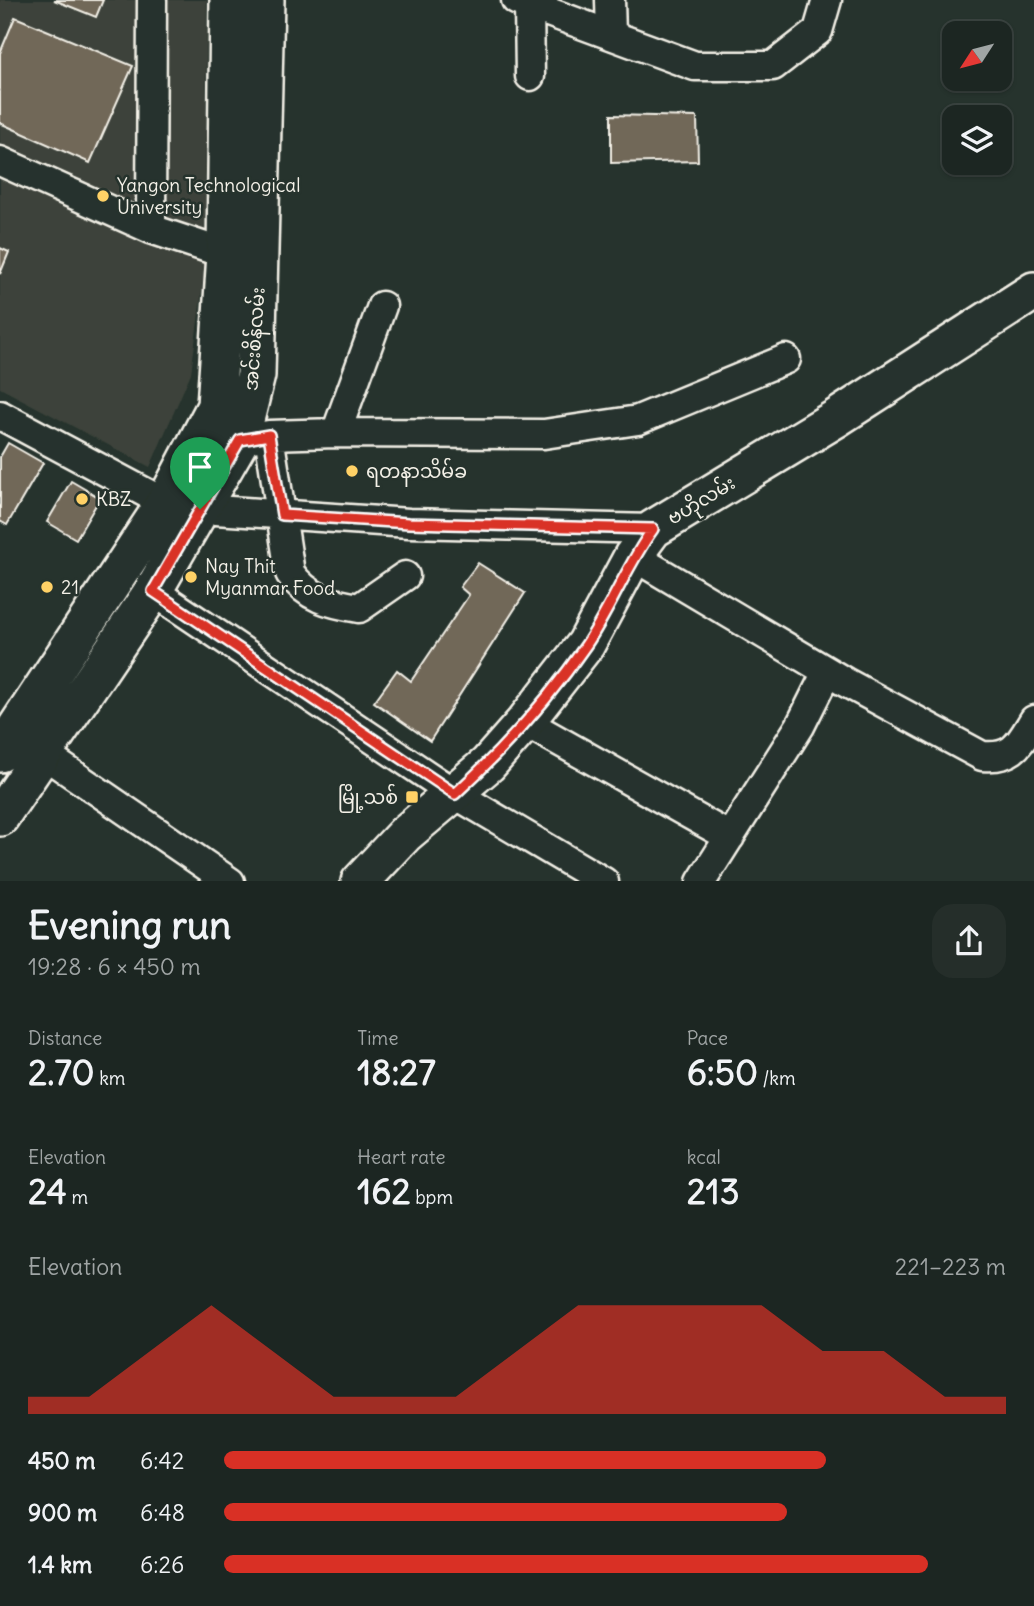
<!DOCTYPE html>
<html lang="en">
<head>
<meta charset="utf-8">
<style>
  :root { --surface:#1c2622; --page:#252e2a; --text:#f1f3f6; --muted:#a0a5a5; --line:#3a4340; --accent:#d93025 }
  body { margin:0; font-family:Delius,"Noto Sans Myanmar",sans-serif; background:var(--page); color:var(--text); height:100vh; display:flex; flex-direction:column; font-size:26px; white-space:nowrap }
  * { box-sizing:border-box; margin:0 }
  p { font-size:23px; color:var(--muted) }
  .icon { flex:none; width:38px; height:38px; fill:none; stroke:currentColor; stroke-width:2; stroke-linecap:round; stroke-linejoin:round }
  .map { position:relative; height:881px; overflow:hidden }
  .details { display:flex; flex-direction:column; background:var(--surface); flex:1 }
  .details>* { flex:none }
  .needle { width:46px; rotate:234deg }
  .controls { position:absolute; left:942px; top:21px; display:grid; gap:14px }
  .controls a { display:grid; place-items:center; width:70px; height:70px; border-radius:14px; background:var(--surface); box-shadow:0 2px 5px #0004,0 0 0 2px var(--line); font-size:35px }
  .pin { position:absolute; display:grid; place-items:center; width:60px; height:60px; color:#fff; margin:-72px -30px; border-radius:50% 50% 50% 0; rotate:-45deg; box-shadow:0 0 7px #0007 }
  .pin .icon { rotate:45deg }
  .round { display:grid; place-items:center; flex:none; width:74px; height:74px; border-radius:21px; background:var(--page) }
  .head { display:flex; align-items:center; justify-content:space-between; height:119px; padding:0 28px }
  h1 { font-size:38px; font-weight:700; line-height:52px }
  .figures { display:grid; grid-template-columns:repeat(3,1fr); gap:10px; height:119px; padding:7px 28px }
  .figures div { display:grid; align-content:center }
  .figures b { font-size:35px; font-weight:700 }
  .figures small { font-size:19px; font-weight:400 }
  .figures p { font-size:19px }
  .chart { height:196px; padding:14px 28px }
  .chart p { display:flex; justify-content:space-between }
  .chart svg { width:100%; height:126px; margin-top:7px; fill:var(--accent); opacity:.7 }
  ul { padding:0 28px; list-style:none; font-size:23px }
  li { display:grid; grid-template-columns:112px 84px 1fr; align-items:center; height:52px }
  li i { height:18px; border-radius:9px; background:var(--accent) }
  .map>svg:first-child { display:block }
</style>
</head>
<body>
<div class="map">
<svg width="1034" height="882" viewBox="0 0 1034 882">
  <rect width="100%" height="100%" fill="#26332d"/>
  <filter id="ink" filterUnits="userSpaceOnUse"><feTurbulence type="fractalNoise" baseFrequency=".0143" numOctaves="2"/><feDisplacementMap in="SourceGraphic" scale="14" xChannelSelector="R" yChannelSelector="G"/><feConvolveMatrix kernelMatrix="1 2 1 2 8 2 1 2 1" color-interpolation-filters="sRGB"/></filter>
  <g filter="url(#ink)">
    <path fill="#3c433a" d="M0 0H207L205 268 191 373 150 467 0 388Z"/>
    <path fill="#716759" stroke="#f4f1e8" stroke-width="2" d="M54 0H103L96 17Z
      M15 17 133 66 90 163 0 123V53Z
      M611 115 697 117 698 161 611 163Z
      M0 248 9 252 0 274Z
      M8 443 43 463 7 525 0 521V457Z
      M71 481 100 498 76 539 47 522Z
      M478 563 525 593 430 741 374 702 397 670 411 681 469 595 460 587Z"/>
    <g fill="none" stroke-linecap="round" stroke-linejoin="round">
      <g stroke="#f4f1e8" stroke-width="33">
        <path id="minor" d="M516 0 695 66H773L818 31 827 0
          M610 0 611 35
          M529 5 530 76
          M0 161 151 229 226 254
          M151 229 152 0
          M0 415 165 503 200 509 409 523 653 529
          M336 433 382 306
          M269 435 290 573C308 598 329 603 359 608L405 576
          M240 440 269 435 336 433 544 434 638 420 786 359
          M633 556 845 682 982 756C1014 759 1019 744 1034 720
          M153 591 455 794 604 882
          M525 722 730 837
          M42 753 230 882
          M701 882 800 726 827 672"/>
      </g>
      <g stroke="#f4f1e8" stroke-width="42">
        <path id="major" d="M0 753 165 503 216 406 226 254 229 0
          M0 817 153 591 240 440 256 375 265 0
          M360 882 405 834 488 764 525 722 586 644 633 556 653 529 835 419 1034 291"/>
      </g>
      <use href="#minor" stroke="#26332d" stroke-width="28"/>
      <use href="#major" stroke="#26332d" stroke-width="37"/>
    </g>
  </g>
  <g fill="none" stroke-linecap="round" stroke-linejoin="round" filter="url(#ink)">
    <g stroke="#fff" stroke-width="14">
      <path id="route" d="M269 435 282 515 409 523 653 529C627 565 611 608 586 645 549 699 503 750 455 794L153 591 240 440Z"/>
    </g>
    <use href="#route" stroke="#d93025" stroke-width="9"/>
  </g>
  <g fill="#ffd166" stroke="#26332d" stroke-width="2.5">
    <circle cx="103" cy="196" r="7"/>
    <circle cx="352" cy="471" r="7"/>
    <circle cx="82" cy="499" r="7"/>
    <circle cx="191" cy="577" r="7"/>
    <circle cx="47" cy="587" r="7"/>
    <rect x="405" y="790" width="14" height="14" rx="3.5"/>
  </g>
  <g text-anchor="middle" stroke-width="5" stroke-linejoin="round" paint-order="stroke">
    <g font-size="19" fill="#f4f1e8" stroke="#26332d" text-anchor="start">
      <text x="117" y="192">Yangon Technological<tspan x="117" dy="22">University</tspan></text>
      <text x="366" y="478">ရတနာသိမ်ခ</text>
      <text x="96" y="506">KBZ</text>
      <text x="205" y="573">Nay Thit<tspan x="205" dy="22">Myanmar Food</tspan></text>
      <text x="61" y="594">21</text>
      <text x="398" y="804" text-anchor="end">မြို့သစ်</text>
    </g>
    <g font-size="19" fill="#f4f1e8" stroke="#26332d">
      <text transform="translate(254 339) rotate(-86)" y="7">အင်းစိန်လမ်း</text>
      <text transform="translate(701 500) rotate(-31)" y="7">ဗဟိုလမ်း</text>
    </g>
  </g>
</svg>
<div class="controls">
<a><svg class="needle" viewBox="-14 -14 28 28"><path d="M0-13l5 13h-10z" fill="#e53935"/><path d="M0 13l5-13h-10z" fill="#a0a5a5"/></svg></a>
<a><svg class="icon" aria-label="layers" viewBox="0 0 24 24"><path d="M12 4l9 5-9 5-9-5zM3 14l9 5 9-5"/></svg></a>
</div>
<div class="pin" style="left:200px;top:509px;background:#1e9e55"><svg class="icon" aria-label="arrive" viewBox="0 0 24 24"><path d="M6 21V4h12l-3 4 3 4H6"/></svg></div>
</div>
<section class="details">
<div class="head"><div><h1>Evening run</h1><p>19:28 · 6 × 450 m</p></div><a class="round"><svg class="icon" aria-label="share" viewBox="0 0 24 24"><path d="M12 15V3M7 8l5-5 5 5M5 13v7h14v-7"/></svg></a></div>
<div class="figures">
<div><p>Distance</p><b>2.70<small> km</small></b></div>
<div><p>Time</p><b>18:27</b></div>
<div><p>Pace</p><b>6:50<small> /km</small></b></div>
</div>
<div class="figures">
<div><p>Elevation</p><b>24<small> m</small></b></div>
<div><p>Heart rate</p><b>162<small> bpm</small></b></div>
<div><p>kcal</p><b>213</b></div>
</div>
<div class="chart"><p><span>Elevation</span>221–223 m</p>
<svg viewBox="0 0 160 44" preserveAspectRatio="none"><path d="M0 44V38L10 38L20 22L30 6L40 22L50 38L60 38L70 38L80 22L90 6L100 6L110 6L120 6L130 22L140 22L150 38L160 38V44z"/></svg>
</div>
<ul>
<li><b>450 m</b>6:42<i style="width:77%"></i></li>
<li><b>900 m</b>6:48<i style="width:72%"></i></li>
<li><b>1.4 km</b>6:26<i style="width:90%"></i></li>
</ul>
</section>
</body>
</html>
